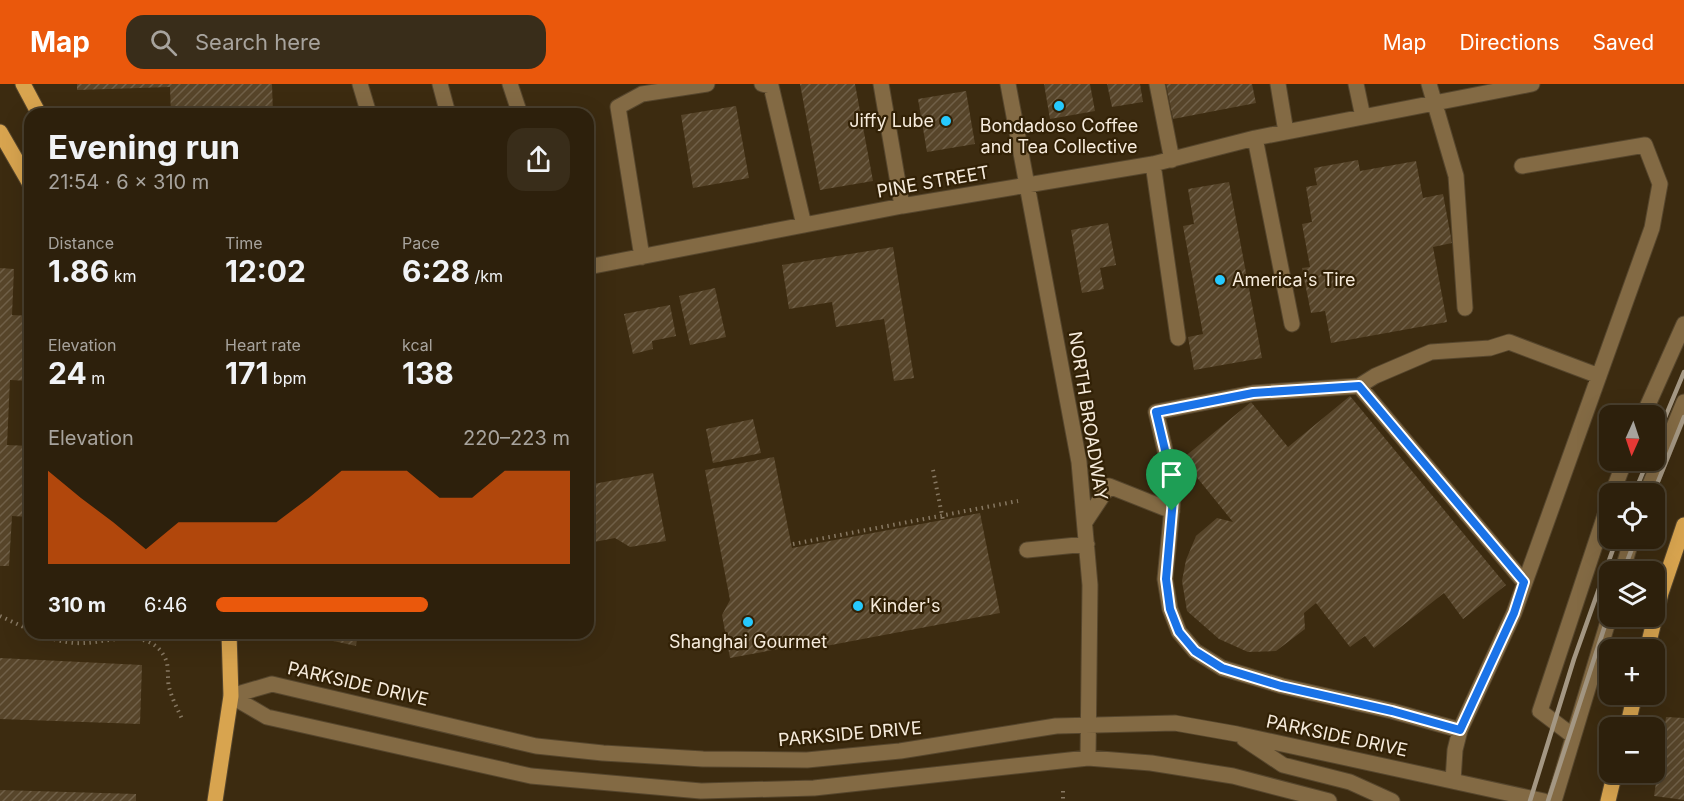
<!DOCTYPE html>
<html lang="en">
<head>
<meta charset="utf-8">
<style>
  :root { --surface:#2d200c; --page:#392d1a; --text:#f1f3f6; --muted:#a7a39d; --line:#483e2d; --accent:#ea580c }
  body { margin:0; font-family:Inter,sans-serif; background:var(--page); color:var(--text); height:100vh; display:flex; flex-direction:column; font-size:22px; white-space:nowrap }
  * { box-sizing:border-box; margin:0 }
  p { font-size:20px; color:var(--muted) }
  .icon { flex:none; width:33px; height:33px; fill:none; stroke:currentColor; stroke-width:2; stroke-linecap:round; stroke-linejoin:round }
  .map { position:relative; flex:1; overflow:hidden }
  .panel { position:absolute; left:24px; top:24px; width:570px; height:531px; display:flex; flex-direction:column; background:var(--surface); border-radius:18px; box-shadow:0 6px 24px #0002,0 0 0 2px var(--line) }
  .panel>* { flex:none }
  .needle { width:39px; rotate:183deg }
  .buttons { position:absolute; left:1599px; top:321px; display:grid; gap:12px }
  .buttons a { display:grid; place-items:center; width:66px; height:66px; border-radius:12px; background:var(--surface); box-shadow:0 6px 24px #0002,0 0 0 2px var(--line); font-size:30px }
  .pin { position:absolute; display:grid; place-items:center; width:51px; height:51px; color:#fff; margin:-62px -26px; border-radius:50% 50% 50% 0; rotate:-45deg; box-shadow:0 0 6px #0007 }
  .pin .icon { rotate:45deg }
  .round { display:grid; place-items:center; flex:none; width:63px; height:63px; border-radius:18px; background:var(--page) }
  .overview { display:flex; align-items:center; justify-content:space-between; height:102px; padding:0 24px }
  h1 { font-size:33px; font-weight:700; line-height:45px }
  .figures { display:grid; grid-template-columns:repeat(3,1fr); gap:9px; height:102px; padding:6px 24px }
  .figures div { display:grid; align-content:center }
  .figures b { font-size:30px; font-weight:700 }
  .figures small { font-size:16px; font-weight:400 }
  .figures p { font-size:16px }
  .chart { height:168px; padding:12px 24px }
  .chart p { display:flex; justify-content:space-between }
  .chart svg { width:100%; height:108px; margin-top:6px; fill:var(--accent); opacity:.7 }
  ul { padding:0 24px; list-style:none; font-size:20px }
  li { display:grid; grid-template-columns:96px 72px 1fr; align-items:center; height:45px }
  li i { height:15px; border-radius:8px; background:var(--accent) }
  header { display:flex; align-items:center; gap:36px; box-sizing:border-box; height:84px; padding:0 30px; background:var(--accent); color:#fff }
  header strong { font-size:28px }
  nav { display:flex; gap:33px; margin-inline-start:auto; font-size:21px }
  .search { width:420px; height:54px; background:var(--page); display:flex; align-items:center; gap:15px; box-sizing:border-box; padding:0 21px; border-radius:18px; color:var(--muted); font-size:22px }
  .map>svg:first-child { display:block }
</style>
</head>
<body>
<header>
<strong>Map</strong>
<div class="search"><svg class="icon" aria-label="search" viewBox="0 0 24 24"><circle cx="10" cy="10" r="6"/><path d="M15 15l6 6"/></svg>Search here</div>
<nav><a>Map</a><a>Directions</a><a>Saved</a></nav>
</header>
<div class="map">
<svg width="1684" height="717" viewBox="0 0 1684 717">
  <defs>
    <pattern id="building-hatch" width="6" height="6" patternUnits="userSpaceOnUse" patternTransform="scale(1.5)"><rect width="6" height="6" fill="#57452a"/><path d="M-1 1l2-2M0 6l6-6M5 7l2-2" fill="none" stroke="#706048"/></pattern>
  </defs>
  <rect width="100%" height="100%" fill="#3c2b10"/>
  <path fill="url(#building-hatch)" d="M77 0H272L273 30H171L170 3 77 6Z
    M800 0H855L873 97 820 106Z
    M1044 0H1090L1095 27 1050 35Z
    M1107 0H1140L1143 18 1112 23Z
    M1166 0H1252L1256 19 1173 35Z
    M966 7 975 60 927 68 918 15Z
    M736 22 749 94 693 104 681 31Z
    M1358 76 1360 87 1416 77 1423 114 1443 110 1452 159 1433 163 1447 238 1331 259 1325 227 1311 229 1302 184 1310 183 1302 140 1312 138 1306 103 1317 101 1314 84Z
    M1229 98 1262 274 1194 286 1188 253 1203 250 1183 142 1194 140 1188 105Z
    M1108 139 1116 181 1100 184 1104 205 1082 209 1071 146Z
    M893 163 914 294 894 297 884 235 836 243 832 218 789 225 782 181Z
    M0 184 14 185 12 231 30 232V297L10 296 7 361 30 362V433L12 432 9 482H0Z
    M715 204 726 253 690 261 679 212Z
    M670 221 676 252 652 257 653 265 633 270 624 230Z
    M1350 312 1506 501 1463 535 1444 509 1374 564 1365 552 1350 563 1316 519 1304 529 1305 545 1276 567 1248 568 1219 555 1187 527 1182 497 1186 476 1196 452 1217 434 1233 438 1182 375 1251 318 1288 363Z
    M753 335 761 369 713 379 706 345Z
    M774 373 792 464 980 429 1000 529 810 565V559L730 574 722 531 730 516 705 386Z
    M653 389 666 457 630 463 615 454 594 458 588 468V401Z
    M297 549H358L356 562Z
    M0 574 142 581 140 640 0 635Z
    M1666 633 1684 634V716L1654 712Z
    M0 706 136 710V717H0Z"/>
  <g fill="none" stroke-linecap="round" stroke-linejoin="round">
    <g stroke="#56462d" stroke-width="17">
      <path id="minor" d="M360 0 369 30
        M440 0 448 30
        M510 0 520 30
        M762 0 771 2 804 141
        M881 0 902 122
        M1008 0 1079 378 1090 501 1088 674
        M1157 0 1172 76
        M1278 0 1286 48
        M1356 0 1363 33
        M1429 0 1456 92 1465 224
        M1255 54 1292 240
        M1153 80 1178 254
        M642 173 618 23 642 10 707 0
        M588 183 902 122 1153 80 1255 54 1532 0
        M1359 302 1375 292 1431 268 1490 264 1509 258 1599 292
        M1643 332 1684 240
        M1612 410 1625 376
        M1646 410 1684 318
        M1085 438 1109 402 1172 427
        M1027 466 1087 460
        M1622 488 1632 454
        M231 612 272 600 536 662 603 669 703 675 807 676 900 667 1056 642 1175 639 1237 650 1544 717
        M231 612 267 633 531 692 701 707 814 704 1088 674 1151 679 1233 692 1329 717
        M1460 646 1392 627 1282 602 1222 584 1195 567 1179 548 1170 525 1165 495 1174 404 1156 328 1253 309 1359 302 1524 498
        M1573 652 1540 627 1610 416
        M1244 655 1283 681 1350 698 1392 717
        M1453 697 1455 666 1460 646 1514 529 1652 144 1660 100 1645 61 1522 82
        M1554 717 1610 531"/>
    </g>
    <g stroke="#56462d" stroke-width="17">
      <path id="major" d="M23 0 39 30
        M0 48 30 100
        M1647 566 1661 509 1684 441
        M1627 644 1635 610
        M215 717 231 612 229 549
        M1608 717 1615 688"/>
    </g>
    <path stroke="#877862" stroke-width="4" stroke-dasharray="1.5 4.5" stroke-linecap="butt" d="M793 460 1018 417
      M0 532 30 546
      M37 549C53 556 69 560 86 559 112 557 152 543 166 576 169 583 167 595 169 603 172 615 178 626 183 637
      M1063 707V717"/>
    <use href="#minor" stroke="#836a44" stroke-width="15"/>
    <use href="#major" stroke="#d8a44f" stroke-width="15"/>
    <path stroke="#a49783" stroke-width="4.5" d="M1654 360 1684 288
      M1634 410 1648 376
      M1653 410 1684 333
      M1623 488 1636 454
      M1530 717 1574 575 1617 454
      M1548 717 1610 526"/>
    <path stroke="#877862" stroke-width="4" stroke-dasharray="1.5 4.5" stroke-linecap="butt" d="M933 386 943 436"/>
  </g>
  <g fill="none" stroke-linecap="round" stroke-linejoin="round">
    <g stroke="#fff" stroke-width="12">
      <path id="route" d="M1359 302 1524 498 1514 529 1460 646 1392 627 1281 602 1222 584 1195 567 1179 548 1170 525 1166 495 1174 404 1156 328 1253 309Z"/>
    </g>
    <use href="#route" stroke="#1a73e8" stroke-width="8"/>
  </g>
  <g fill="#26c9fe" stroke="#322106" stroke-width="2">
    <circle cx="1059" cy="22" r="6"/>
    <circle cx="946" cy="37" r="6"/>
    <circle cx="1220" cy="196" r="6"/>
    <circle cx="858" cy="522" r="6"/>
    <circle cx="748" cy="538" r="6"/>
  </g>
  <g text-anchor="middle" stroke-width="4.5" stroke-linejoin="round" paint-order="stroke">
    <g font-size="18" fill="#f6ebdc" stroke="#322106">
      <text x="934" y="43" text-anchor="end">Jiffy Lube</text>
      <text x="1059" y="48">Bondadoso Coffee<tspan x="1059" dy="21">and Tea Collective</tspan></text>
      <text x="1232" y="202" text-anchor="start">America's Tire</text>
      <text x="870" y="528" text-anchor="start">Kinder's</text>
      <text x="748" y="564">Shanghai Gourmet</text>
    </g>
    <g font-size="18" fill="#f6ebdc" stroke="#322106">
      <text transform="translate(933 98) rotate(-10)" y="6">PINE STREET</text>
      <text transform="translate(1088 332) rotate(81)" y="6">NORTH BROADWAY</text>
      <text transform="translate(358 600) rotate(13)" y="6">PARKSIDE DRIVE</text>
      <text transform="translate(850 650) rotate(-5)" y="6">PARKSIDE DRIVE</text>
      <text transform="translate(1337 652) rotate(12)" y="6">PARKSIDE DRIVE</text>
    </g>
  </g>
</svg>
<div class="buttons">
<a><svg class="needle" viewBox="-14 -14 28 28"><path d="M0-13l5 13h-10z" fill="#e53935"/><path d="M0 13l5-13h-10z" fill="#a7a39d"/></svg></a>
<a><svg class="icon" aria-label="locate" viewBox="0 0 24 24"><circle cx="12" cy="12" r="6"/><path d="M12 2v4M12 18v4M2 12h4M18 12h4"/></svg></a>
<a><svg class="icon" aria-label="layers" viewBox="0 0 24 24"><path d="M12 4l9 5-9 5-9-5zM3 14l9 5 9-5"/></svg></a>
<a>+</a>
<a>−</a>
</div>
<div class="pin" style="left:1172px;top:427px;background:#1e9e55"><svg class="icon" aria-label="arrive" viewBox="0 0 24 24"><path d="M6 21V4h12l-3 4 3 4H6"/></svg></div>
<section class="panel">
<div class="overview"><div><h1>Evening run</h1><p>21:54 · 6 × 310 m</p></div><a class="round"><svg class="icon" aria-label="share" viewBox="0 0 24 24"><path d="M12 15V3M7 8l5-5 5 5M5 13v7h14v-7"/></svg></a></div>
<div class="figures">
<div><p>Distance</p><b>1.86<small> km</small></b></div>
<div><p>Time</p><b>12:02</b></div>
<div><p>Pace</p><b>6:28<small> /km</small></b></div>
</div>
<div class="figures">
<div><p>Elevation</p><b>24<small> m</small></b></div>
<div><p>Heart rate</p><b>171<small> bpm</small></b></div>
<div><p>kcal</p><b>138</b></div>
</div>
<div class="chart"><p><span>Elevation</span>220–223 m</p>
<svg viewBox="0 0 160 44" preserveAspectRatio="none"><path d="M0 44V6L10 17L20 27L30 38L40 27L50 27L60 27L70 27L80 17L90 6L100 6L110 6L120 17L130 17L140 6L150 6L160 6V44z"/></svg>
</div>
<ul>
<li><b>310 m</b>6:46<i style="width:60%"></i></li>
</ul>
</section>
</div>
</body>
</html>
